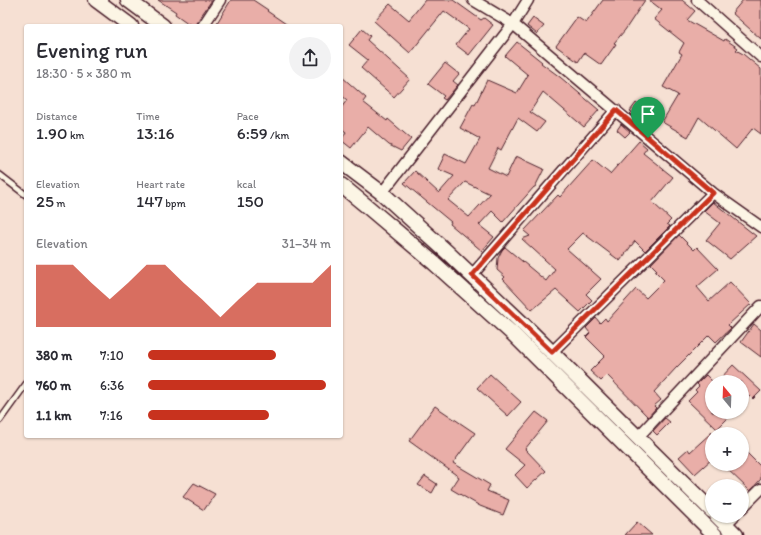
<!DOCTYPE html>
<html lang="en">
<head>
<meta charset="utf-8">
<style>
  :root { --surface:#fff; --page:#f2f2f3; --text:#2b2b33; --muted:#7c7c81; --accent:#c8321e }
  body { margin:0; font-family:Itim,sans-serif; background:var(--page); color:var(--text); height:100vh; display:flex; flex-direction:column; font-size:15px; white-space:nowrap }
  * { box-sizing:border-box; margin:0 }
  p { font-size:13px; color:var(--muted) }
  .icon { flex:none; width:22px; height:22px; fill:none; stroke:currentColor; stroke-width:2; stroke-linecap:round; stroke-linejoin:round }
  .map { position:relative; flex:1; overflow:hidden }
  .drawer { position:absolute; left:24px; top:24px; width:319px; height:414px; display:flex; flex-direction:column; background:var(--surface); border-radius:4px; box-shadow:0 1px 3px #0004 }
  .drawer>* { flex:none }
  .needle { width:26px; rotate:341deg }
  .buttons { position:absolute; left:705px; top:375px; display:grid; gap:8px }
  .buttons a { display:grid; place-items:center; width:44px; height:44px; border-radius:50%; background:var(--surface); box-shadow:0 1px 3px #0004; font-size:20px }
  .pin { position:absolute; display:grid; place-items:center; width:34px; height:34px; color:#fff; margin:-41px -17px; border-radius:50% 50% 50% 0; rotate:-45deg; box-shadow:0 0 4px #0007 }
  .pin .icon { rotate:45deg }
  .round { display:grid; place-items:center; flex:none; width:42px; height:42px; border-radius:21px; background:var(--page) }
  .head { display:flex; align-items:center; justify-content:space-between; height:68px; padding:0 12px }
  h1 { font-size:22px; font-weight:600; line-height:30px }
  .metrics { display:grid; grid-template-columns:repeat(3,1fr); gap:6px; height:68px; padding:4px 12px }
  .metrics div { display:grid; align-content:center }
  .metrics b { font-size:17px; font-weight:600 }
  .metrics small { font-size:11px; font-weight:400 }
  .metrics p { font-size:11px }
  .chart { height:112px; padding:8px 12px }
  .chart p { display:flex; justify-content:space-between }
  .chart svg { width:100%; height:72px; margin-top:4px; fill:var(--accent); opacity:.7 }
  ul { padding:0 12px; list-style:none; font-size:13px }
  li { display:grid; grid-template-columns:64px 48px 1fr; align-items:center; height:30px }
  li i { height:10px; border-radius:5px; background:var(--accent) }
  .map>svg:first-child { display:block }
</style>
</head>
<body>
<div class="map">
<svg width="761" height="535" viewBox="0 0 761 535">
  <rect width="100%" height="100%" fill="#f6e0d3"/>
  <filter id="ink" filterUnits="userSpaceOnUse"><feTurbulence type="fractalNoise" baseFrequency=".025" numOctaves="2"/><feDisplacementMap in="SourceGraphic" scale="8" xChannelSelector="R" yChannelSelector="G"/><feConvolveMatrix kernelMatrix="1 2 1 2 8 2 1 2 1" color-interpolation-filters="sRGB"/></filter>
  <g filter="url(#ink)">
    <path fill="#e9aea8" stroke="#4a1f2b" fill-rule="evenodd" d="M158 0H212L194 26H192L175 14 176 12Z
      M231 0H253L268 10 267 11 289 26H215Z
      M425 0H453L481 20 484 18 493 25 469 55 456 45 469 29 444 11 410 53 374 21 390 4 409 20Z
      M603 0H645L625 30 614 43 616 44 601 65 584 53 578 62 556 46 577 17 586 23Z
      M649 0H682L695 11 687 20 724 41 725 39 738 48 736 50 743 54 761 69V134L753 128 736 149 699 117 688 137 662 122 678 95 663 87 682 54 679 52 684 43 654 19 662 10Z
      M743 0H761V39L732 13Z
      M533 18 544 26 537 34 527 26Z
      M362 29 370 36 367 40 410 79 394 97 361 68 368 60 349 45Z
      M517 42 542 62 541 63 560 77 599 110 584 127 543 92 530 112 545 122 537 132 518 118 501 150 498 148 488 168 506 177 516 156 544 169 535 187H534L503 222 492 211 479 225 494 237 482 251 450 224 451 222 404 183 415 171 439 193 454 176 438 169 445 154 466 164 480 139 460 128 473 104 475 105 487 80 517 93 528 75 505 56ZM465 182 490 194 469 217 448 200Z
      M445 63 459 74 453 81 458 85 445 100 442 98 444 96 428 84Z
      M341 76 366 98 363 102 387 121 388 119 411 139 401 151 389 145 368 127 351 148 341 140 346 132 341 128V108L347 100 341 95Z
      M636 103 649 113 643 120 641 119 639 122 630 114 632 112 630 111Z
      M621 124 630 132 625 137 617 130Z
      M639 141 647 148 643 153 673 177 652 202 671 220 667 224 670 226 645 251 635 241 620 261 583 233 567 249 601 279 586 294 592 300 580 312 556 290 532 310 503 279 505 277 497 270 498 258 502 250 505 247 546 281 555 269 522 239 530 236 524 231 558 195 560 197 593 160 610 174Z
      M713 202 756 236 730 259 706 240 720 223 704 211Z
      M679 235 694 250 697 247 718 269 697 287 709 301 730 282 751 304 728 325 731 328 716 342 709 335 676 368 654 392 661 400 654 406 656 408 648 417 607 375 601 381 590 371 605 356 586 337 590 333 586 328 596 318 600 323 605 318 607 321 636 289 646 298 664 280 655 271 657 270 651 264Z
      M754 324 761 330V357L741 342Z
      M733 365 761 391 753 399 750 396 742 404V382H717Z
      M490 374 521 402 508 416 477 388Z
      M706 375 712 381V412H734L717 429 688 401 697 392 695 390 699 386 697 384Z
      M435 406 475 433 453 463 490 485 487 491 509 500 503 515 480 506 451 489 459 477 409 441Z
      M536 412 548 421 525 449 546 471 527 488 515 475 525 465 505 449Z
      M665 418 670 422 657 435 653 431Z
      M712 432V459L695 474 679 457 688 449 690 452Z
      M742 448 761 467V479L750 491 722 464H742Z
      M425 476 437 484 432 493 418 485Z
      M194 483 215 494 204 510 183 497Z
      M637 522 652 535H625Z"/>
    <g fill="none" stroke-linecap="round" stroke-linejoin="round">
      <g stroke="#4a1f2b" stroke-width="8">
        <path id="service" d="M0 175 26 195
          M0 420 26 384"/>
      </g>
      <g stroke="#4a1f2b" stroke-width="13">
        <path id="minor" d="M473 0 513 24 713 193 761 227
          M697 0 761 57
          M203 26 220 0
          M382 193 513 24 528 0
          M472 275 616 110
          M552 352 713 193
          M638 437 761 306
          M742 508 761 489
          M725 525 734 516"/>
      </g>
      <g stroke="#4a1f2b" stroke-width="17">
        <path id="secondary" d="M96 0 131 26
          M128 0 163 26
          M341 162 382 193 447 252 524 325 712 511
          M341 185 369 208 434 263 514 335 715 535
          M717 516 736 535"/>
      </g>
      <use href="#service" stroke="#fcf5e5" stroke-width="5"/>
      <use href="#minor" stroke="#fcf5e5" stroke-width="10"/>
      <use href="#secondary" stroke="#fcf5e5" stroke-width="14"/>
    </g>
  </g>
  <g fill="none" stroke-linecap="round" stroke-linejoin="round" filter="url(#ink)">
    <g stroke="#fff" stroke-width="8">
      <path id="route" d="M616 110 713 193 552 352 472 275Z"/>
    </g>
    <use href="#route" stroke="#c8321e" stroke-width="5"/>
  </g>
</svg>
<div class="buttons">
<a><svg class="needle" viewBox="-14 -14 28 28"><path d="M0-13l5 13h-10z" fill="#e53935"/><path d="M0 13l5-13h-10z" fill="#7c7c81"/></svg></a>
<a>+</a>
<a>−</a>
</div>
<div class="pin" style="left:648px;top:138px;background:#1e9e55"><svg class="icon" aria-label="arrive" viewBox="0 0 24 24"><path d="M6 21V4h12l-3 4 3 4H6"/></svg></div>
<section class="drawer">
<div class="head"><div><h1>Evening run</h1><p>18:30 · 5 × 380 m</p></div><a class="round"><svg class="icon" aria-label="share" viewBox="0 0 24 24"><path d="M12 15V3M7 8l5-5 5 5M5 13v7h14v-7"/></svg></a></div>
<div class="metrics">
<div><p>Distance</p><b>1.90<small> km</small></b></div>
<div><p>Time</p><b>13:16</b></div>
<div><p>Pace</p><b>6:59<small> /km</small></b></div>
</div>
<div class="metrics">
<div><p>Elevation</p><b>25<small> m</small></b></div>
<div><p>Heart rate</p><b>147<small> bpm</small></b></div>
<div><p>kcal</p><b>150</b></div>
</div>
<div class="chart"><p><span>Elevation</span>31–34 m</p>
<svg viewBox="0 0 160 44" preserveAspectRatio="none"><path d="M0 44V6L10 6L20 6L30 17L40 27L50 17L60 6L70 6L80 17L90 27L100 38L110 27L120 17L130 17L140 17L150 17L160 6V44z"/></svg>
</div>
<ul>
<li><b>380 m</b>7:10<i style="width:70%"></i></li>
<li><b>760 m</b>6:36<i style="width:97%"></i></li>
<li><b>1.1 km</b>7:16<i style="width:66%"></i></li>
</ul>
</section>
</div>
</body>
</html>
